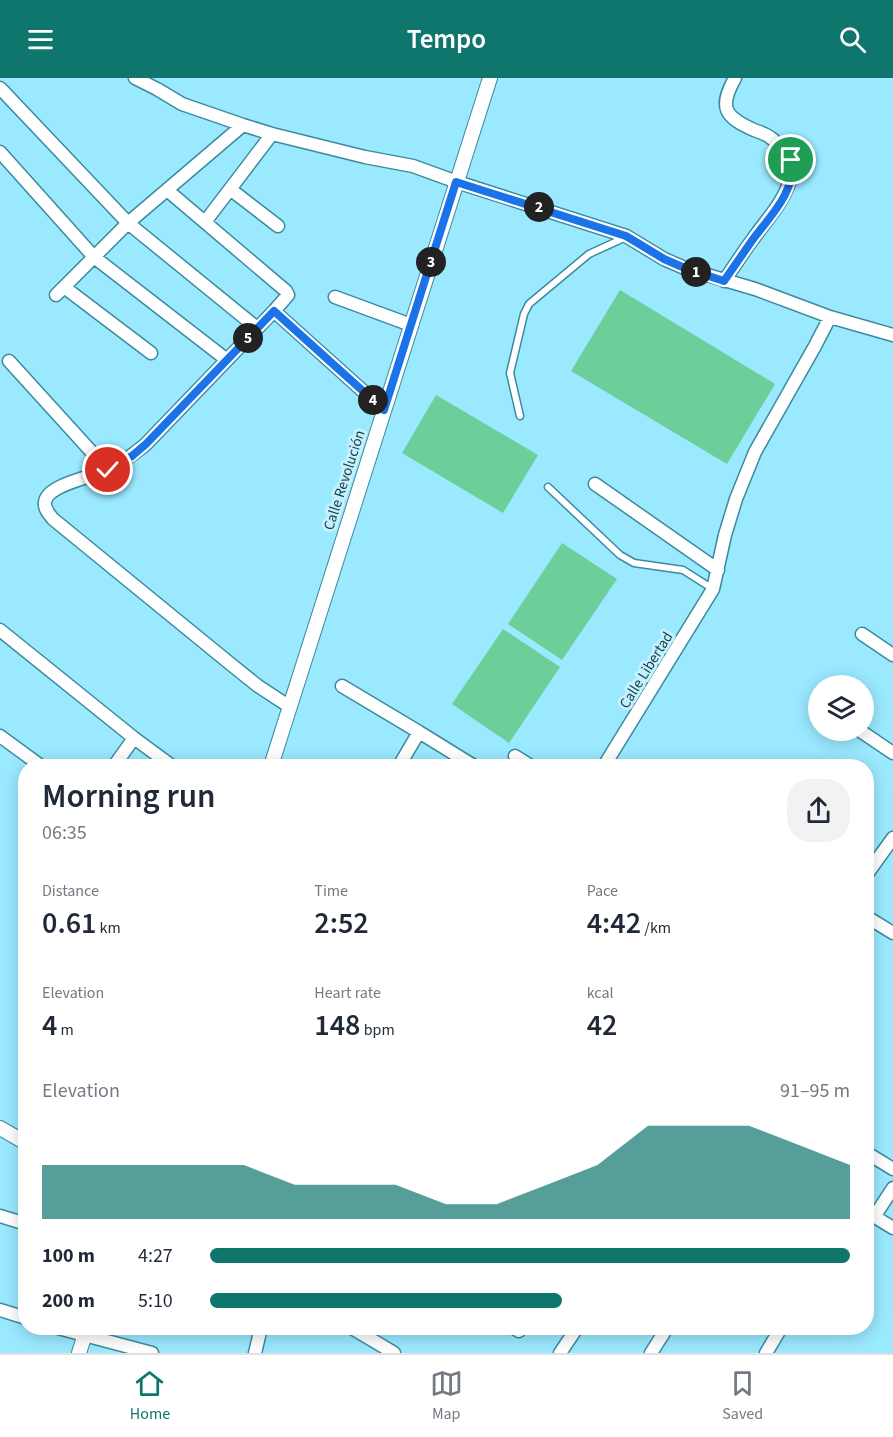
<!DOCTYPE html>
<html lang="en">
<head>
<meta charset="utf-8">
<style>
  :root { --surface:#fff; --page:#f2f2f3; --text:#1f2937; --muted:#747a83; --line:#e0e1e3; --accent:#0f766e }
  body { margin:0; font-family:"Source Sans 3",sans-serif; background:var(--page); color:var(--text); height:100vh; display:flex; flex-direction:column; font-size:22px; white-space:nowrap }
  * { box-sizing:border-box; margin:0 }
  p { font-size:20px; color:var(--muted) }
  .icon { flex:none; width:33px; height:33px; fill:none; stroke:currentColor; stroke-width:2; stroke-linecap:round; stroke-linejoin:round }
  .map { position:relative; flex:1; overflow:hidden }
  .sheet { position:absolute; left:18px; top:681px; width:856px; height:576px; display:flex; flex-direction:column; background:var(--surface); border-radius:24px; box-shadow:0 3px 15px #0003 }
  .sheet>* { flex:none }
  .controls { position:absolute; left:808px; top:597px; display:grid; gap:12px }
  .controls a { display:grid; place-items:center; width:66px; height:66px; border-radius:50%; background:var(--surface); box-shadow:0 3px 15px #0003; font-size:30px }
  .pin { position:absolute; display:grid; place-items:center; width:51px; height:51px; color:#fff; margin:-26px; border:3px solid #fff; border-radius:50%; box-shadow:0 2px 6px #0007 }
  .km { position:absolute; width:30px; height:30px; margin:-15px; border-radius:50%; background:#222; color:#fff; font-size:16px; line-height:30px; text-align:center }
  .round { display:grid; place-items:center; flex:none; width:63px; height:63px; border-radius:24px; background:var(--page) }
  .overview { display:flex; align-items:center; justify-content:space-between; height:102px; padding:0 24px }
  h1 { font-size:33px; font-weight:600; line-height:45px }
  .stats { display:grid; grid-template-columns:repeat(3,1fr); gap:9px; height:102px; padding:6px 24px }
  .stats div { display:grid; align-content:center }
  .stats b { font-size:30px; font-weight:600 }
  .stats small { font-size:16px; font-weight:400 }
  .stats p { font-size:16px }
  .chart { height:168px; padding:12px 24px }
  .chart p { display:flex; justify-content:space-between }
  .chart svg { width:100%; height:108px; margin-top:6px; fill:var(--accent); opacity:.7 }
  ul { padding:0 24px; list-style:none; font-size:20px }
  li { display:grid; grid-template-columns:96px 72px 1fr; align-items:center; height:45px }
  li i { height:15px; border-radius:8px; background:var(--accent) }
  header { display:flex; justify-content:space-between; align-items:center; height:78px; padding:0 24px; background:var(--accent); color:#fff; font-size:27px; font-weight:600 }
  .tabs { display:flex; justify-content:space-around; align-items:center; height:84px; border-top:2px solid var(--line); background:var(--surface); font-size:16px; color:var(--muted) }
  .tabs a { display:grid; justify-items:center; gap:3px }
  .tabs .active { color:var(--accent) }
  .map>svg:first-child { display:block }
</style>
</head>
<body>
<header><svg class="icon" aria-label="menu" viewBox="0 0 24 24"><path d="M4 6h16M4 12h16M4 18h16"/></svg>Tempo<svg class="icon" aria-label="search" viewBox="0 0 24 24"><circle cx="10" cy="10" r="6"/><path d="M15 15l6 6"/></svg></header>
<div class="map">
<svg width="893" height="1275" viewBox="0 0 893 1275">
  <rect width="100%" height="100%" fill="#9ae9ff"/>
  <path fill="#6cce98" d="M620 212 775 306 727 386 571 293Z
    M436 317 538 377 503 435 402 375Z
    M562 465 617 501 562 582 508 546Z
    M503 551 560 589 509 665 452 626Z"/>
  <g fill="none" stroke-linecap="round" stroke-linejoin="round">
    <g stroke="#3b8a9f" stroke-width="9">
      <path id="service" d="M520 338 510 295 524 236 529 226 589 176 626 159
        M548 409 620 477 634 485 683 492 713 511"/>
    </g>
    <g stroke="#3b8a9f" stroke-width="15">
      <path id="minor" d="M135 0 157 11 182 26 243 47 272 56 365 79 413 88 457 104 626 158 664 181 687 191 755 211 830 239 815 268 755 374 736 421 725 457 713 511 604 688
        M0 10 128 145 257 250
        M0 74 94 179 227 282
        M230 111 278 148
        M167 112 286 213 288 217 274 233 146 366C135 375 124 384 111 391 96 398 47 406 45 424 44 431 49 436 53 441L233 588 258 608 290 629
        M205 144 272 56
        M724 203C734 189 743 174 753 161 767 141 786 122 791 98 793 90 792 83 787 77 782 71 777 64 771 60 766 56 760 54 754 52 725 39 718 30 735 0
        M64 209 151 275
        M56 217 128 145 243 47
        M335 219 411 247
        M274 233 384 332
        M830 239 893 257
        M9 283 108 392
        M595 406 718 492
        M0 552 134 660 172 688
        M862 556 893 577
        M342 608 419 654
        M859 652 893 675
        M0 658 41 688
        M515 678 531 688
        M114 688 134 660
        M399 688 419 654 474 688
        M867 796 893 760
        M867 839 893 855
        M867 1075 893 1091
        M867 1134 893 1150
        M0 1138 26 1146
        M874 1139 893 1110
        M0 1232 26 1240
        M58 1250 152 1275
        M352 1250 394 1275
        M514 1250 519 1253
        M255 1275 261 1250
        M560 1275 577 1250
        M651 1275 667 1250
        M766 1275 781 1250"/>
    </g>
    <g stroke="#3b8a9f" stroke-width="16">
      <path id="tertiary" d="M271 688 490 0
        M0 1050 26 1065
        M79 1275 87 1250"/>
    </g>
    <use href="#service" stroke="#fff" stroke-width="6"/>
    <use href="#minor" stroke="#fff" stroke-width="12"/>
    <use href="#tertiary" stroke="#fff" stroke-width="14"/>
  </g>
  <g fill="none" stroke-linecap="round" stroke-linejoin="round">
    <g stroke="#fff" stroke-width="12">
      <path id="route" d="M108 392 132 378 146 366 274 233 384 332 456 104 626 158 664 181 687 191 724 203C733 190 742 177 751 164 768 140 797 114 791 82"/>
    </g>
    <use href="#route" stroke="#1a73e8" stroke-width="8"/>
  </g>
  <g text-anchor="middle" stroke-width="6" stroke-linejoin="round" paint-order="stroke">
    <g font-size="15" fill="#1b3c45" stroke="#c4f1fe">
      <text transform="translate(344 402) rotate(-72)" y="5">Calle Revolución</text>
      <text transform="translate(646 592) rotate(-58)" y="5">Calle Libertad</text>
    </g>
  </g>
</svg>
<div class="controls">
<a><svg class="icon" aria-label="layers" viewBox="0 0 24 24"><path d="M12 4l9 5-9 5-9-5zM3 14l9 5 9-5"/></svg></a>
</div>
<div class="pin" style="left:791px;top:82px;background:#1e9e55"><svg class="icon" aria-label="arrive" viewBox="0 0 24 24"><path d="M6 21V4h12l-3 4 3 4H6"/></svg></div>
<div class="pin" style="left:108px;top:392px;background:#d93025"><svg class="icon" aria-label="check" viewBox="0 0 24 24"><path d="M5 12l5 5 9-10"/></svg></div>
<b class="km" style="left:696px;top:194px">1</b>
<b class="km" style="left:539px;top:129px">2</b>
<b class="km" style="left:431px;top:184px">3</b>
<b class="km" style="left:373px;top:322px">4</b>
<b class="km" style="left:248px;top:260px">5</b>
<section class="sheet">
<div class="overview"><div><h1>Morning run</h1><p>06:35</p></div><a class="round"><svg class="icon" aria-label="share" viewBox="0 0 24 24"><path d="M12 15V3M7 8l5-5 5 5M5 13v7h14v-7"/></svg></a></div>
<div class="stats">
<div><p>Distance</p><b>0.61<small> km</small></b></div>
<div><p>Time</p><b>2:52</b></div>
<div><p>Pace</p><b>4:42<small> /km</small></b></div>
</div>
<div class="stats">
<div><p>Elevation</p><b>4<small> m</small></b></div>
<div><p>Heart rate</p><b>148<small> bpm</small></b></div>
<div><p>kcal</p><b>42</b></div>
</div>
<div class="chart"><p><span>Elevation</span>91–95 m</p>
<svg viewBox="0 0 160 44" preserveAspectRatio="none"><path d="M0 44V22L10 22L20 22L30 22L40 22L50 30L60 30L70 30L80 38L90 38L100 30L110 22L120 6L130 6L140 6L150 14L160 22V44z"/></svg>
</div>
<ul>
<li><b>100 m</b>4:27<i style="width:100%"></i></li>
<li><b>200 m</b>5:10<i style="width:55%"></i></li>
</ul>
</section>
</div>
<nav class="tabs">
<a class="active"><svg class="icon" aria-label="home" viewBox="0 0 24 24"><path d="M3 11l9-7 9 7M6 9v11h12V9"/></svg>Home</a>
<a><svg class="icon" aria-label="map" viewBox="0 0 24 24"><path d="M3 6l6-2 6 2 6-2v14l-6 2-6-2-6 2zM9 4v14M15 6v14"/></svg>Map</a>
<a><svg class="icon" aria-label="saved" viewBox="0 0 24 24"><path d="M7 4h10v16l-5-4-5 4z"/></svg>Saved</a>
</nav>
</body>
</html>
